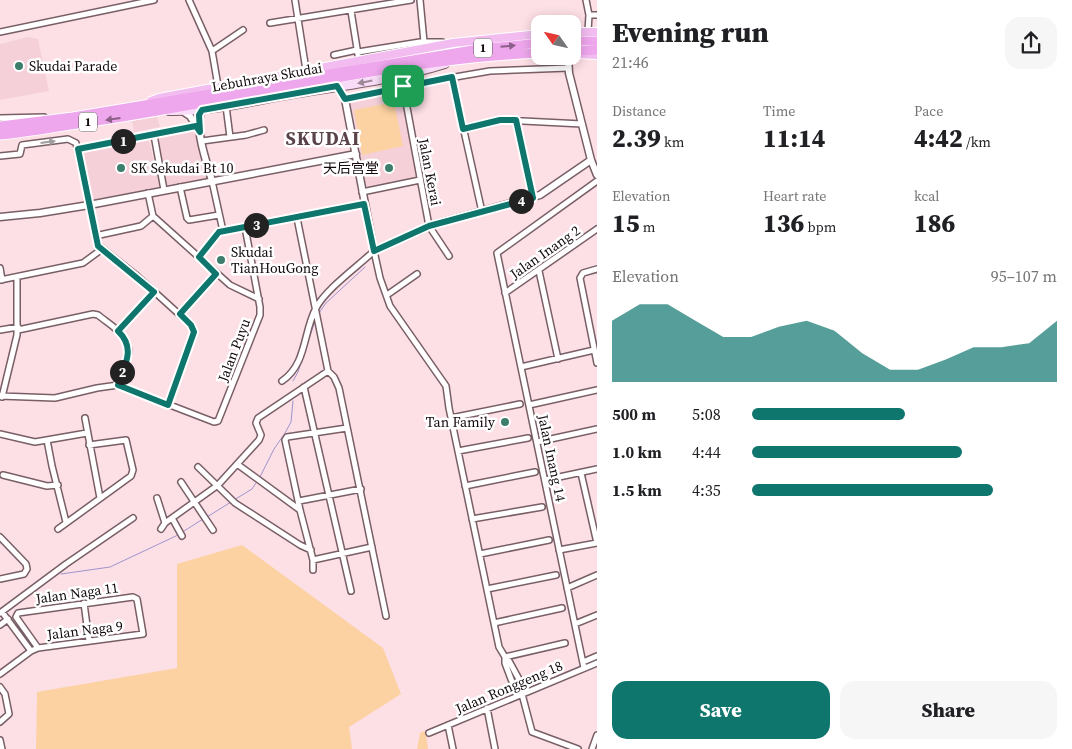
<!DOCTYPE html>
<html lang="en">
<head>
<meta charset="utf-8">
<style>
  :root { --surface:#fff; --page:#f6f6f6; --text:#202124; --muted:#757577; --accent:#0f766e }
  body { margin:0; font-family:"Source Serif 4","Noto Sans SC",serif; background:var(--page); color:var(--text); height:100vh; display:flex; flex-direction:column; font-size:19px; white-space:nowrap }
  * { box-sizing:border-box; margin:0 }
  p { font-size:16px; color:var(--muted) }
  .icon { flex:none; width:28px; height:28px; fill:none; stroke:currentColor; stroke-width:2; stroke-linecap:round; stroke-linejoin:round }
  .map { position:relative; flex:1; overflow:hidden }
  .side { display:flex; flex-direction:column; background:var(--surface); width:475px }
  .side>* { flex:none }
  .needle { width:32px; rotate:304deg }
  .buttons { position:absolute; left:531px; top:15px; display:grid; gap:10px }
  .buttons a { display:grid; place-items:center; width:50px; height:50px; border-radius:10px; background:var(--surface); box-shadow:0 2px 12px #0003; font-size:25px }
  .pin { position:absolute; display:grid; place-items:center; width:42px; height:42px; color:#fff; margin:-21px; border-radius:10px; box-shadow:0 2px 8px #0006 }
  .km { position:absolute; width:25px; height:25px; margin:-12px; border-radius:50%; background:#222; color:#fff; font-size:14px; line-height:25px; text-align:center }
  .round { display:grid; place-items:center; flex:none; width:52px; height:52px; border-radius:15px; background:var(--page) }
  .headline { display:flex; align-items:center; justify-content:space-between; height:85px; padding:0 15px }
  h1 { font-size:28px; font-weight:800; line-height:38px }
  .stats { display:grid; grid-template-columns:repeat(3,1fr); gap:8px; height:85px; padding:5px 15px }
  .stats div { display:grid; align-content:center }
  .stats b { font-size:25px; font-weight:800 }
  .stats small { font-size:14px; font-weight:400 }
  .stats p { font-size:14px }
  .chart { height:140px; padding:10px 15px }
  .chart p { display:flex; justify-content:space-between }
  .chart svg { width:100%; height:90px; margin-top:5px; fill:var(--accent); opacity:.7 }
  .action { display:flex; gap:10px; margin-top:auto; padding:10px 15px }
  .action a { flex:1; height:58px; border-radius:15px; background:var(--accent); color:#fff; font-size:20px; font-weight:800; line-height:58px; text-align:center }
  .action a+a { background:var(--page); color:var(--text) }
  ul { padding:0 15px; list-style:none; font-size:16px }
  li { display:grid; grid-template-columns:80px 60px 1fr; align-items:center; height:38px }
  li i { height:12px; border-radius:6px; background:var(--accent) }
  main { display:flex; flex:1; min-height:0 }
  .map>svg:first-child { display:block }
</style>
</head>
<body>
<main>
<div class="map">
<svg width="597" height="749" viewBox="0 0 597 749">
  <rect width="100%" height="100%" fill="#fddfe6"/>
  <path fill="#f5d0d9" d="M28 37 38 39 49 91 0 100V44Z
    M402 91 417 178 366 188 350 100Z
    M157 117 160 127 134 132 132 121Z
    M195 128 198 133 208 179 165 187 156 136Z
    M148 137 160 187 91 200 82 149Z"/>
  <path fill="#fcd2a2" d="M394 102 403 146 362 155 354 110Z
    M242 545 383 648 401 694 349 727 352 749H36L37 692 177 668V564Z
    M424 731 426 734 428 749H417L420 733Z"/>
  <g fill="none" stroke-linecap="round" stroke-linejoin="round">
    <path stroke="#9f94cc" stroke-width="1" d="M319 313 326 303 365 267
      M293 381 298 372 315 321
      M260 477 274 449 285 433 291 422 293 401
      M234 500 252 489 258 480
      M207 517 231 502
      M181 533 203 519
      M61 574 110 567 178 535"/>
    <g stroke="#785f65" stroke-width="8">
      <path id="minor" d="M189 0 212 51 218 86
        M295 0 306 70
        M420 0 424 42
        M586 0 589 15 588 31
        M351 11 359 61
        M589 15H597
        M270 23 411 0
        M0 32 154 0
        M212 51 243 30
        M358 52 420 42H442
        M334 55 357 50
        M452 77 482 212
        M403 86 429 226 449 256
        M345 99 403 86 490 71 568 68
        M226 106 230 137
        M0 118 44 117
        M516 120 533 198
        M463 129 501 120 582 124
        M154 135 164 190
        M202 141 246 135 264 130
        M78 149 196 126
        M0 156 20 154 22 145 68 139 76 143 98 245 137 276 191 325 194 332 168 405
        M212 181 223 231
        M180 187 187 218 189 220 219 215
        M362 192 420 180
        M148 193 153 216 230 285 259 299
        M297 218 328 371 334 377 339 388 386 616
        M95 236 141 226 153 216
        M199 257 219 232 223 231 364 204
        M0 268 2 280
        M597 269 583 273 580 278 597 363
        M539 271 558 359
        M0 280 83 263 102 249
        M505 293 597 229
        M387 295 417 274
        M180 314 216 274
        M0 330 18 327
        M18 330 93 314 98 315C110 325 128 334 129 352L118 385
        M118 331 154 292
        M521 367 594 350
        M282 381C307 364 303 332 316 308 326 289 357 267 374 251L380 278 390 306 446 386 449 408 499 647 505 657 509 661 526 692
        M304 387 351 591
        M0 396 55 398 97 388 118 385 214 422 218 421 260 315V307L245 227
        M2 397 17 335V277
        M529 405 597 390
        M85 418 100 498
        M451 418 520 404
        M0 434 35 442 87 433
        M47 440 52 466 66 522
        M537 442 597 429
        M458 451 528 438
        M237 464 300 510
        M198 467 235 503 300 545 311 550
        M581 473 597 543
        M3 475 47 486 58 485
        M545 480 597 469
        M181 482 213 530
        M465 486 535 472
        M157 498 165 523
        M299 501 361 489
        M172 518 182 536
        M472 519 542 507
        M58 529 131 476 133 470 126 440 89 445
        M161 529 165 523 218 485 259 440 261 435 256 423 258 418 328 371
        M0 537 26 564 27 569 24 574 0 579
        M559 550 597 543
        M480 554 549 540
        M313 560 372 547
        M313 570V560L300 510 285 440 287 437 347 428
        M567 588 597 575
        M487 589 556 575
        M84 603 89 641
        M2 612 31 651
        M0 613 66 564 133 518
        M494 623 562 608
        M575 624 597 615
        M0 625 8 619
        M505 657 565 643
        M505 657V663L517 695
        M583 662 597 656
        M584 668 497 253 597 181
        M0 674 31 651 38 648 143 634 137 599 133 597 18 613 16 617 38 648
        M0 687 5 694 9 714 0 722
        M522 694 532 732 578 749
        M487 708 495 749
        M448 725 453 749
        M429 733 597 663
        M0 740 2 749
        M592 749 597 735"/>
    </g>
    <g stroke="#785f65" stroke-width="9">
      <path id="tertiary" d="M568 56 569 73 591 160 597 175
        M337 86 345 99 374 251 432 225 540 195 591 160
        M202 110C193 126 207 163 212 181
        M184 112 190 116 198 129
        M0 217 40 213 89 205 356 154"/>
    </g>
    <g stroke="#785f65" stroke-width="10">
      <path id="secondary" d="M169 111C208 112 248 102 287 95 340 86 394 80 445 64"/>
    </g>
    <g stroke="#fff" stroke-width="10">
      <path id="primary" d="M572 32H597
        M579 54 597 55
        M151 101 159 98 453 43 540 34"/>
    </g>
    <g stroke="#fff" stroke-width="11">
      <path id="trunk" d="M572 41H597
        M572 51 597 50
        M0 126 73 117 479 49 540 43
        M0 135C30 132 60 126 90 122 240 100 388 60 540 53"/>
    </g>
    <use href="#minor" stroke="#fff" stroke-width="5"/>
    <use href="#tertiary" stroke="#fff" stroke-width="6"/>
    <use href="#secondary" stroke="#f9ddf8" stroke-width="8"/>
    <use href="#primary" stroke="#f2bcf1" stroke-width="8"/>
    <use href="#trunk" stroke="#eea6ec" stroke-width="9"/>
  </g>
  <defs><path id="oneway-solid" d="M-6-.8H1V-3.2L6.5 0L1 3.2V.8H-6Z" transform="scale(1.25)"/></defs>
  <g fill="#8b5f87">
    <use href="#oneway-solid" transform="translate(508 46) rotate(-5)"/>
    <use href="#oneway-solid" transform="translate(113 119) rotate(172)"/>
  </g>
  <use fill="#9d889a" href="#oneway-solid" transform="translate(365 82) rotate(169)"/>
  <use fill="#a19d9e" href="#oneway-solid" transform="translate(48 142) rotate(-7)"/>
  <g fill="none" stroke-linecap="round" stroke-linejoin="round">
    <g stroke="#fff" stroke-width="10">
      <path id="route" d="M452 77 463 129 500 120H516L533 198 429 226 374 251 364 204 219 232 199 257 216 274 180 314 191 325 194 332 168 405 118 385C125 365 136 348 118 331L154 292 98 246 78 149 196 126 200 132 199 115 202 110 337 86 345 99Z"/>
    </g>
    <use href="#route" stroke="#0f766e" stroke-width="6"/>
  </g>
  <g fill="#3d7d6c" stroke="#fff" stroke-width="2">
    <circle cx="19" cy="66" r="5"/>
    <circle cx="121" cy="168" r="5"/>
    <circle cx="389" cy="168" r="5"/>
    <circle cx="221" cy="260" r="5"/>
    <circle cx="505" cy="422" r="5"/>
  </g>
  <g text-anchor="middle" stroke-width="5" stroke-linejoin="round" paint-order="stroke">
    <g fill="#fff" stroke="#5a5355" stroke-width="1">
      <rect x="474" y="38.5" width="18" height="19" rx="4"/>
      <rect x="79" y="112.5" width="18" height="19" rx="4"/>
    </g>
    <g font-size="12" font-weight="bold" fill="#13090c">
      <text x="483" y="52">1</text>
      <text x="88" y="126">1</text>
    </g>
    <g font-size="14" fill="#13090c" stroke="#fff" text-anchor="start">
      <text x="29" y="71">Skudai Parade</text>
      <text x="131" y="173">SK Sekudai Bt 10</text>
      <text x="379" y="173" text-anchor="end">天后宫堂</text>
      <text x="231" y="257">Skudai<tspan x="231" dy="16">TianHouGong</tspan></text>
      <text x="495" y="427" text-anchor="end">Tan Family</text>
    </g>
    <g font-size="14" fill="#13090c" stroke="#fff">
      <text transform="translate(267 77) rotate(-10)" y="5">Lebuhraya Skudai</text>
      <text transform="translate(430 172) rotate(79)" y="5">Jalan Kerai</text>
      <text transform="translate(545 252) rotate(-35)" y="5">Jalan Inang 2</text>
      <text transform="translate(234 350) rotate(-69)" y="5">Jalan Puyu</text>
      <text transform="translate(552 458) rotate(78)" y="5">Jalan Inang 14</text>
      <text transform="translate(77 593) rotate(-8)" y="5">Jalan Naga 11</text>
      <text transform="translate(85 630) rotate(-7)" y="5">Jalan Naga 9</text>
      <text transform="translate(509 687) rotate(-23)" y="5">Jalan Ronggeng 18</text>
    </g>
    <g font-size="19" font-weight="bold" letter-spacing="1" fill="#594248" stroke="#fff">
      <text x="323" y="145">SKUDAI</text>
    </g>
  </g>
</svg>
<div class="buttons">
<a><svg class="needle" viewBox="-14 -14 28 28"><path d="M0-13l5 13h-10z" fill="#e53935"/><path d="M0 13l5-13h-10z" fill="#757577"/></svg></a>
</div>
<div class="pin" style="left:403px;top:86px;background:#1e9e55"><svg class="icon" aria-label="arrive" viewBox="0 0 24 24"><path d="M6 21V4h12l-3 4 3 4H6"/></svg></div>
<b class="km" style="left:123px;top:141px">1</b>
<b class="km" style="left:122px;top:372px">2</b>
<b class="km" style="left:256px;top:225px">3</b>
<b class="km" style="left:521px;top:201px">4</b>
</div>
<section class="side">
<div class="headline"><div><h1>Evening run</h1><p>21:46</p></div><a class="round"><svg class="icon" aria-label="share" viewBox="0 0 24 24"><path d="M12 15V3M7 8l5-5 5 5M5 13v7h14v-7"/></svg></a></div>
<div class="stats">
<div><p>Distance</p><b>2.39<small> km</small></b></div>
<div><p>Time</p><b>11:14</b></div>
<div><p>Pace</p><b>4:42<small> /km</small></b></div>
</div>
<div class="stats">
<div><p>Elevation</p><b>15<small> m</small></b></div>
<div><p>Heart rate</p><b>136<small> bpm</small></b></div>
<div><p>kcal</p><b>186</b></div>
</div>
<div class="chart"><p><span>Elevation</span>95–107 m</p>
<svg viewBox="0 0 160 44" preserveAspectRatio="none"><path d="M0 44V14L10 6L20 6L30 14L40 22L50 22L60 17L70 14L80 19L90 30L100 38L110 38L120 33L130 27L140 27L150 25L160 14V44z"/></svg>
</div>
<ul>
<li><b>500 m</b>5:08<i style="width:50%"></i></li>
<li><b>1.0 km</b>4:44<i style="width:69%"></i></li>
<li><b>1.5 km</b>4:35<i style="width:79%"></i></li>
</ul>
<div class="action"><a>Save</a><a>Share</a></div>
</section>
</main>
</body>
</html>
